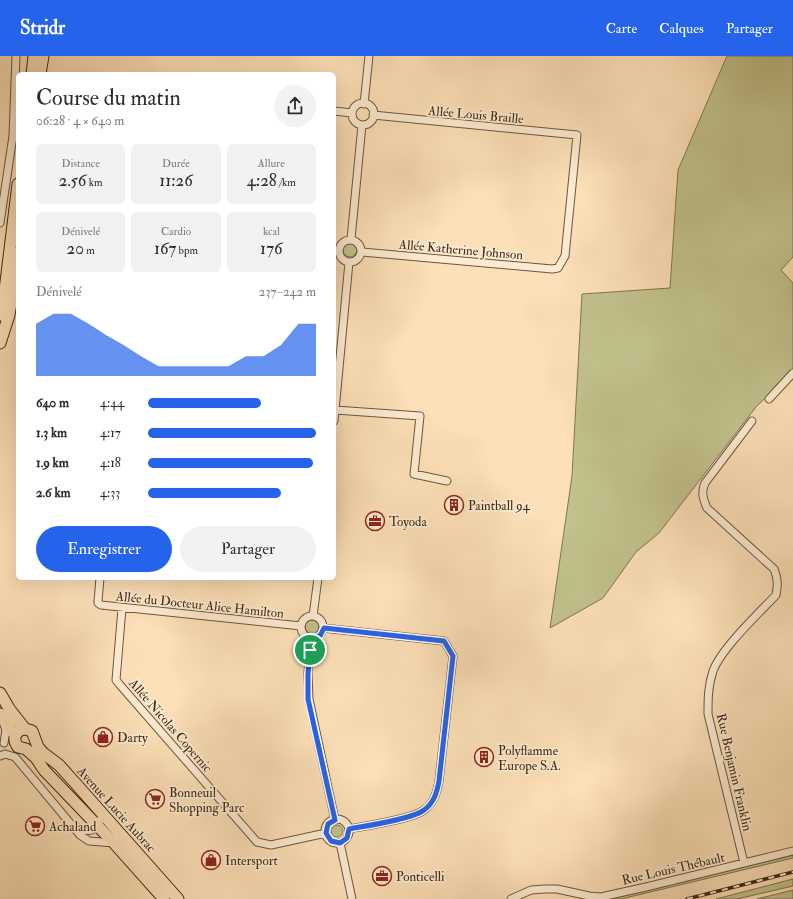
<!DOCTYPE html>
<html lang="fr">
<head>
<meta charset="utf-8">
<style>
  :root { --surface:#fff; --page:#f2f2f3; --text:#2b2b33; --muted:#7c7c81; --accent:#2563eb }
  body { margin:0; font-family:"IM FELL Double Pica",serif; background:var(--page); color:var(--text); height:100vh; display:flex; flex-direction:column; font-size:15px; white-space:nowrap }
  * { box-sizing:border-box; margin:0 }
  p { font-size:13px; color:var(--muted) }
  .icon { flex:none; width:22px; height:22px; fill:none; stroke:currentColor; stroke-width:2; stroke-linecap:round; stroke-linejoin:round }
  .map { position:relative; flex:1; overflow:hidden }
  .panel { position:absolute; left:16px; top:16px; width:320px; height:508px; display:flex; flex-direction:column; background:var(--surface); border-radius:6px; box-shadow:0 4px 16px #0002 }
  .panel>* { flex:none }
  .pin { position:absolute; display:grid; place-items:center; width:34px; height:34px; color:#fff; margin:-17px; border:2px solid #fff; border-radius:50%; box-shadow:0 1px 4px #0007 }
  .round { display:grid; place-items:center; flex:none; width:42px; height:42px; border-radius:21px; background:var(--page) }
  .head { display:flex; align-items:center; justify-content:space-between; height:68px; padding:0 20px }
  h1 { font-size:22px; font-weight:600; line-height:30px }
  .stats { display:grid; grid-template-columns:repeat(3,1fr); gap:6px; height:68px; padding:4px 20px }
  .stats div { display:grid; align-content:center; border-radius:6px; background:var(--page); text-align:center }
  .stats b { font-size:17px; font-weight:600 }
  .stats small { font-size:11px; font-weight:400 }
  .stats p { font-size:11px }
  .chart { height:112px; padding:8px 20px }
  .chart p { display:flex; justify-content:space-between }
  .chart svg { width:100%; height:72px; margin-top:4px; fill:var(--accent); opacity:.7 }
  .primary-button { display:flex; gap:8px; margin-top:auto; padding:8px 20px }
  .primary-button a { flex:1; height:46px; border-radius:24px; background:var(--accent); color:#fff; font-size:16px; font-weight:600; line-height:46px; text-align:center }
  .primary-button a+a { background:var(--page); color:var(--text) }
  ul { padding:0 20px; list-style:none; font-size:13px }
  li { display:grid; grid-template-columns:64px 48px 1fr; align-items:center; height:30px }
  li i { height:10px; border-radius:5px; background:var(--accent) }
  header { display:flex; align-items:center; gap:24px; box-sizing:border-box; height:56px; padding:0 20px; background:var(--accent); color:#fff }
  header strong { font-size:19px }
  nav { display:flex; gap:22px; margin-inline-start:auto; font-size:14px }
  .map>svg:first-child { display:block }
</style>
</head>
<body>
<header>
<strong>Stridr</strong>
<nav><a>Carte</a><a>Calques</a><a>Partager</a></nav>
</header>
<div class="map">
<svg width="793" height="843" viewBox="0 0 793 843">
  <rect width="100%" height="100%" fill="#fde0b8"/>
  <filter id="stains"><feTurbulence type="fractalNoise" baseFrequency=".005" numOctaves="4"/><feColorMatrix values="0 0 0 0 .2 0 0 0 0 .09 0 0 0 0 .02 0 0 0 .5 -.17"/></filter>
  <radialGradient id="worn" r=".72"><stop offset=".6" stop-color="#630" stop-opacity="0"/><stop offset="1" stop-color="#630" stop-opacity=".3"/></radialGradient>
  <path fill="#c2c28d" stroke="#7f7651" d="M727 0H793V201L781 214 793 227V315L756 351 659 477 636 496 603 542 550 572 572 420 582 238 670 232 678 114Z
    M343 194a7 7 0 1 1 14 0a7 7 0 1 1-14 0Z
    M305 571a7 7 0 1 1 14 0a7 7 0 1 1-14 0Z
    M331 775a6 6 0 1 1 12 0a6 6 0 1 1-12 0Z
    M793 799V802L621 843H610Z
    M793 823V830L737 843H716Z
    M793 834V843H757Z"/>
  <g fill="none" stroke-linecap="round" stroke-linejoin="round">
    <g stroke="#6c573e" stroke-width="9">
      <path id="minor" d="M352 58a11 11 0 1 1 22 0a11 11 0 1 1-22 0Z
        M364 48 369 0
        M334 55 352 57
        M0 167 13 80 16 0
        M351 183 362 69
        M339 195a11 11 0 1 1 22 0a11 11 0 1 1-22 0Z
        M362 196 552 213 558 212 565 200 577 79 373 59
        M769 343 793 317
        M335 354 420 360 414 418 447 425
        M334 365 349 206
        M100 522 98 545V547L101 549 301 570
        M122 552 116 624 120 629 257 786 271 789 326 777
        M301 571a11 11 0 1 1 22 0a11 11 0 1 1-22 0Z
        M313 560 318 522
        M323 572 444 585 453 600 439 725C437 736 434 747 424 754 413 763 365 770 349 773
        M311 582 308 617 309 643 335 764
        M3 666 6 674 4 687
        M0 700 5 698 15 701 80 779 89 785 114 787
        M325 775a12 12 0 1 1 24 0a12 12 0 1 1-24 0Z
        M75 770C92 780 97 773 103 758
        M340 787 352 843
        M744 807 708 658C708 643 708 630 713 615 721 593 758 558 776 539 778 529 778 523 774 513L707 452C703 443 701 436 705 427L752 365
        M511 843 531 834 545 833H557L589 840 601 841 646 831 793 795"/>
    </g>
    <g stroke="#3c2915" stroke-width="13">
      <path id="primary" d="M32 18 34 0
        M40 18 43 0
        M0 259 5 234 18 128
        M0 287 9 259 14 229 18 197
        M0 637 10 654 25 673 32 675 38 691 43 697 59 709 77 729 178 843
        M0 658 15 679
        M25 673C15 674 12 683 18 691L26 693 36 702 44 714 114 787 164 843"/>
    </g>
    <use href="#minor" stroke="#feebd1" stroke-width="7"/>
    <use href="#primary" stroke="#fde0b8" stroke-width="11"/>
    <g stroke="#3c2915" stroke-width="3.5">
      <path id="rail" d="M687 843 793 816"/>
    </g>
    <use href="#rail" stroke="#feebd1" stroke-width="2" stroke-dasharray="6" stroke-linecap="butt"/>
  </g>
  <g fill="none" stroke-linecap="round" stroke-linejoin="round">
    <g stroke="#fff" stroke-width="8">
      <path id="route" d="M324 572 444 585 453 600 439 725C437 736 434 747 424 754 413 763 365 770 349 773L347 782 340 787 331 785 326 777 328 768 335 764 308 643V618L311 582 320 580Z"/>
    </g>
    <use href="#route" stroke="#2563eb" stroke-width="5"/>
  </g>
  <defs>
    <g id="building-ring" transform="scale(1)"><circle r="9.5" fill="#feebd1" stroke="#8f2418" stroke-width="1.5"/><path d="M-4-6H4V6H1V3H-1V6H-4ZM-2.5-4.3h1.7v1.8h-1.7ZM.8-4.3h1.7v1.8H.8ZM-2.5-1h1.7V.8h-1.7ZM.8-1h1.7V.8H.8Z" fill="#8f2418"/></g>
    <g id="office-ring" transform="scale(1)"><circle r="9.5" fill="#feebd1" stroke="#8f2418" stroke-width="1.5"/><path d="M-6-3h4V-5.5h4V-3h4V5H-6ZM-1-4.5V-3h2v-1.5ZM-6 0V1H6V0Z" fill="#8f2418"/></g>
    <g id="shop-ring" transform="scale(1)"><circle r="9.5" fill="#feebd1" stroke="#8f2418" stroke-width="1.5"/><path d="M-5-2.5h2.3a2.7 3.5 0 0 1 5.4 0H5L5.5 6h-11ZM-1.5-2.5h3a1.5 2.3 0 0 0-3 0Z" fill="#8f2418"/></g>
    <g id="supermarket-ring" transform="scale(1)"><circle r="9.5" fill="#feebd1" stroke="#8f2418" stroke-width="1.5"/><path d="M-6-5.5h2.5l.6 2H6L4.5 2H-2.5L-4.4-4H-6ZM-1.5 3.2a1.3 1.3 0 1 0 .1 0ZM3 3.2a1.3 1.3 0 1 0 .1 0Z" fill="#8f2418"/></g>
  </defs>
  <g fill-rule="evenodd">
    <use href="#building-ring" x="454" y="449"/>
    <use href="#office-ring" x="375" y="465"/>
    <use href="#shop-ring" x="103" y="681"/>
    <use href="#building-ring" x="484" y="701"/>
    <use href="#supermarket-ring" x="155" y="743"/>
    <use href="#supermarket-ring" x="35" y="770"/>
    <use href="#shop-ring" x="211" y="804"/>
    <use href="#office-ring" x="382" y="820"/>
  </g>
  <g text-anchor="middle" stroke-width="3.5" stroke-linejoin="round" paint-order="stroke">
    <g font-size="13" fill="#3c2915" stroke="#feebd1">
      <text transform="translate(476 58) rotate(5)" y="5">Allée Louis Braille</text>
      <text transform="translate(461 193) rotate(5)" y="5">Allée Katherine Johnson</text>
      <text transform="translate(200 548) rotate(6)" y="5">Allée du Docteur Alice Hamilton</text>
      <text transform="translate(171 669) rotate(49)" y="5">Allée Nicolas Copernic</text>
      <text transform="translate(735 716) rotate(77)" y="5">Rue Benjamin Franklin</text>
      <text transform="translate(117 753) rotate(48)" y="5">Avenue Lucie Aubrac</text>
      <text transform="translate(673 812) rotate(-13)" y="5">Rue Louis Thébault</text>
    </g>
    <g font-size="13" fill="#3c2915" stroke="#feebd1" text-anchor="start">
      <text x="468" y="454">Paintball 94</text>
      <text x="389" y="470">Toyoda</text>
      <text x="117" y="686">Darty</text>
      <text x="498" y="699">Polyflamme<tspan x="498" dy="15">Europe S.A.</tspan></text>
      <text x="169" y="741">Bonneuil<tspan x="169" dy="15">Shopping Parc</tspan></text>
      <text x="49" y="775">Achaland</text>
      <text x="225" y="809">Intersport</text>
      <text x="396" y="825">Ponticelli</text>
    </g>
  </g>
  <rect width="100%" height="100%" filter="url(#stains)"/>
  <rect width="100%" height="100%" fill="url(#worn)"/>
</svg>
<div class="pin" style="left:310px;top:594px;background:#1e9e55"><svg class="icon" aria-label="arrive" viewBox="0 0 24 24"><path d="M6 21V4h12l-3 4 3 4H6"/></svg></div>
<section class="panel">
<div class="head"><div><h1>Course du matin</h1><p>06:28 · 4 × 640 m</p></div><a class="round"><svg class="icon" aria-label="share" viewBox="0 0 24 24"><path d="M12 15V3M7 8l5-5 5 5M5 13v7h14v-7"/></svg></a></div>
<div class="stats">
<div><p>Distance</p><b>2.56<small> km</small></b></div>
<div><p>Durée</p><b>11:26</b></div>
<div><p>Allure</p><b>4:28<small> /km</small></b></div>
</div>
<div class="stats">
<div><p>Dénivelé</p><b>20<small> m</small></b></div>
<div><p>Cardio</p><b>167<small> bpm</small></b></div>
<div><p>kcal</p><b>176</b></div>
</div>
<div class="chart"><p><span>Dénivelé</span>237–242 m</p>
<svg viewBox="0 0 160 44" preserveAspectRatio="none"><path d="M0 44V12L10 6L20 6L30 12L40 19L50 25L60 32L70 38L80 38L90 38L100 38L110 38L120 32L130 32L140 25L150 12L160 12V44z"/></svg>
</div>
<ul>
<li><b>640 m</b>4:44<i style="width:67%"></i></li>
<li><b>1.3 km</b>4:17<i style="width:100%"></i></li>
<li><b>1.9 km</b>4:18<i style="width:98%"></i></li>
<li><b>2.6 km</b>4:33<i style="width:79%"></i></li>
</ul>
<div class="primary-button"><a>Enregistrer</a><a>Partager</a></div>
</section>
</div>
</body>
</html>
